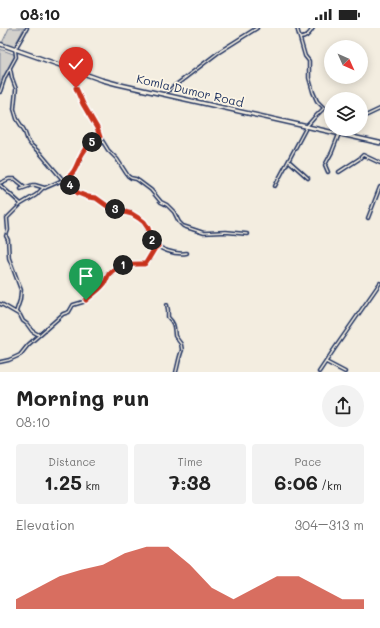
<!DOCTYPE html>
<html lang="en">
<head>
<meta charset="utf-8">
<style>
  :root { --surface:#fff; --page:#f2f2f2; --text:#222; --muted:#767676; --accent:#c8321e }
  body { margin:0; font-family:Mali,sans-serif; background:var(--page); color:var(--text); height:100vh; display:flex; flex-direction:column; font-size:15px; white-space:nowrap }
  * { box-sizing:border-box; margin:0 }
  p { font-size:13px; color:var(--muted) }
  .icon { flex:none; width:22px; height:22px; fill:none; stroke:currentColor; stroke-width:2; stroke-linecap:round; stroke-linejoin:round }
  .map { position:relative; height:344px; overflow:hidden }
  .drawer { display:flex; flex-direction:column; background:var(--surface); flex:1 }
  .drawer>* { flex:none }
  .needle { width:26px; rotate:135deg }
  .buttons { position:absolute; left:324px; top:12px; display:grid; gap:8px }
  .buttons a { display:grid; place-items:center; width:44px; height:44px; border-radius:50%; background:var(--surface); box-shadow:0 2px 10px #0003; font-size:20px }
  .pin { position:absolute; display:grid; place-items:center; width:34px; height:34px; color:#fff; margin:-41px -17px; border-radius:50% 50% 50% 0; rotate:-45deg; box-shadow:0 0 4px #0007 }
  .pin .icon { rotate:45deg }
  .km { position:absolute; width:20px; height:20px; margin:-10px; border-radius:50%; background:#222; color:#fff; font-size:11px; line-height:20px; text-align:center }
  .round { display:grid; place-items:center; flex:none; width:42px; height:42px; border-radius:21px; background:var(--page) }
  .headline { display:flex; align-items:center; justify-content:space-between; height:68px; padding:0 16px }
  h1 { font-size:22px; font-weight:800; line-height:30px }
  .metrics { display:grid; grid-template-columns:repeat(3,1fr); gap:6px; height:68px; padding:4px 16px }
  .metrics div { display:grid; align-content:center; border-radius:4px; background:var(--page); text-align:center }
  .metrics b { font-size:20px; font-weight:800 }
  .metrics small { font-size:11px; font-weight:400 }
  .metrics p { font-size:11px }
  .chart { height:112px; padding:8px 16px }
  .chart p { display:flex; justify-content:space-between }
  .chart svg { width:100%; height:72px; margin-top:4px; fill:var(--accent); opacity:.7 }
  .status { display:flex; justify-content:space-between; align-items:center; height:28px; padding:0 20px; background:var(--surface); direction:ltr }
  .status svg { height:11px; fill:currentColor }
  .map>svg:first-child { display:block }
</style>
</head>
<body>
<div class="status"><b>08:10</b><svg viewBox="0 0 49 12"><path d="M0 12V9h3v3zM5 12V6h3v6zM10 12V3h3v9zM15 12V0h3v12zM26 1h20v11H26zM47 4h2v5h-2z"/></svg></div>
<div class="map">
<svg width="380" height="344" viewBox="0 0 380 344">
  <rect width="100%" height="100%" fill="#f3ede0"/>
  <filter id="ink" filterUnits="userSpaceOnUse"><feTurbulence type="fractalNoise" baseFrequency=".025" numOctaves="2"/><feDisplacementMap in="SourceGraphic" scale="8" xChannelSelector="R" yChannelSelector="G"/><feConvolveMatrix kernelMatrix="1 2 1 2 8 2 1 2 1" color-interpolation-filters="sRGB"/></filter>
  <g filter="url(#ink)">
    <path fill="#d3d1cc" stroke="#778095" d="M9 0H24L14 19 2 15Z
      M0 21 16 27 0 62Z"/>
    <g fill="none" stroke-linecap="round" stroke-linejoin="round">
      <g stroke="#1b2f5e" stroke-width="4.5">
        <path id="street" d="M301 10C306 10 310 5 313 0
          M10 40 12 50 16 61 14 81 17 91 24 102 28 113 31 117 40 125 63 152
          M76 43V60L83 76 97 100 100 109 108 122 117 131 128 148 131 150 136 151 139 153 151 162 161 174 167 177 174 184 179 194 183 198 204 205 226 204 247 206
          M0 64 5 49 16 29 15 21 22 9 27 0
          M164 66 219 24 257 0
          M361 90 380 81
          M337 105 341 101
          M289 133 308 150
          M328 144 325 137 332 124 339 106
          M339 144 359 131 363 127 380 135
          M67 150C72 159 76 165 86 169 89 169 92 169 95 170 101 172 105 177 111 180 118 183 128 183 134 187 140 191 145 194 147 200 149 204 150 208 152 212 158 222 176 227 187 225
          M0 155 9 151H15L25 159
          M0 157 21 176
          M275 158 307 98 314 90 324 80 317 73 313 64 309 50V33L305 28 297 0
          M21 161 32 157H35L45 160C54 155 64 153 71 147 77 141 78 133 82 127 86 119 93 113 100 109
          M368 190 380 159
          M0 276 3 277 20 287 23 293 27 296 32 303 39 307
          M167 277 168 282V289C175 296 174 299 175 308L181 316 182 322C179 329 178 337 176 344
          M16 284 20 272 21 262 9 230 8 212 6 208 8 202 7 190 21 176 36 167 43 160
          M0 334 9 332 20 327 28 317 54 294 63 286 69 284 73 277 83 274 98 261 106 253 108 246 116 241 127 236H144L146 235 155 220 158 218
          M326 334 345 344
          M319 344 335 320 380 255"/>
      </g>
      <g stroke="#1b2f5e" stroke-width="5.5">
        <path id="secondary" d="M0 16 102 52 117 56 380 115"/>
      </g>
      <use href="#street" stroke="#fcf5e5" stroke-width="1.5"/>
      <use href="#secondary" stroke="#fcf5e5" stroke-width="2.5"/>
    </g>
  </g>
  <g fill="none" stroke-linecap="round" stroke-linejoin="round" filter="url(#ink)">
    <g stroke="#fff" stroke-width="8">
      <path id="route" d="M76 60 83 76 97 100 100 109C93 113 86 119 82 126 77 135 76 144 67 150L72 160 78 165 88 169 96 170 110 180 132 186 140 191 144 194 148 200 152 212 158 218 155 220 146 235 144 236C131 236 119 235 109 246 106 250 107 253 103 257 98 263 91 267 86 272"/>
    </g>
    <use href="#route" stroke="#c8321e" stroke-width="5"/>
  </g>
  <g text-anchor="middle" stroke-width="3.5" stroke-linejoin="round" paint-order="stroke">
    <g font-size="12" fill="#1b2f5e" stroke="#fcf5e5">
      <text transform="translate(190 63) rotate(13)" y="4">Komla Dumor Road</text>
    </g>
  </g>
</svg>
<div class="buttons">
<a><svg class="needle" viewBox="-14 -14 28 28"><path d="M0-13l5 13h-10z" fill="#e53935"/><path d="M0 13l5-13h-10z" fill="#767676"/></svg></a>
<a><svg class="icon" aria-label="layers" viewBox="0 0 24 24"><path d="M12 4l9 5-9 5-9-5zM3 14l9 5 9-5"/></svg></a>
</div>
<div class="pin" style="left:86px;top:272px;background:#1e9e55"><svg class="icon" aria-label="arrive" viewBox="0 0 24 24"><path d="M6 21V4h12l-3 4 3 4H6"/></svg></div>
<div class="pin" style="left:76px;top:60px;background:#d93025"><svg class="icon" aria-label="check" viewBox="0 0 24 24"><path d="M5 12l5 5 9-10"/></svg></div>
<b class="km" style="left:123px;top:237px">1</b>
<b class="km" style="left:152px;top:212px">2</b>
<b class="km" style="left:115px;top:181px">3</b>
<b class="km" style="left:70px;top:157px">4</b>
<b class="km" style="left:92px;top:114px">5</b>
</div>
<section class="drawer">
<div class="headline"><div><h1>Morning run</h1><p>08:10</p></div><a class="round"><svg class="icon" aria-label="share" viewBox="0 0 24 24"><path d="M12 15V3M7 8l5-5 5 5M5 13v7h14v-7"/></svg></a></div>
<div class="metrics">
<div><p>Distance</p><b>1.25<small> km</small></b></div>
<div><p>Time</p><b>7:38</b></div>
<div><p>Pace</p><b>6:06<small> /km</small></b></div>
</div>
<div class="chart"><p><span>Elevation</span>304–313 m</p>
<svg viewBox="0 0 160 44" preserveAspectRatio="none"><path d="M0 44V38L10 31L20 24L30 20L40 17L50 10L60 6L70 6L80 17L90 31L100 38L110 31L120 24L130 24L140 31L150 38L160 38V44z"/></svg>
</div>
</section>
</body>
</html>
